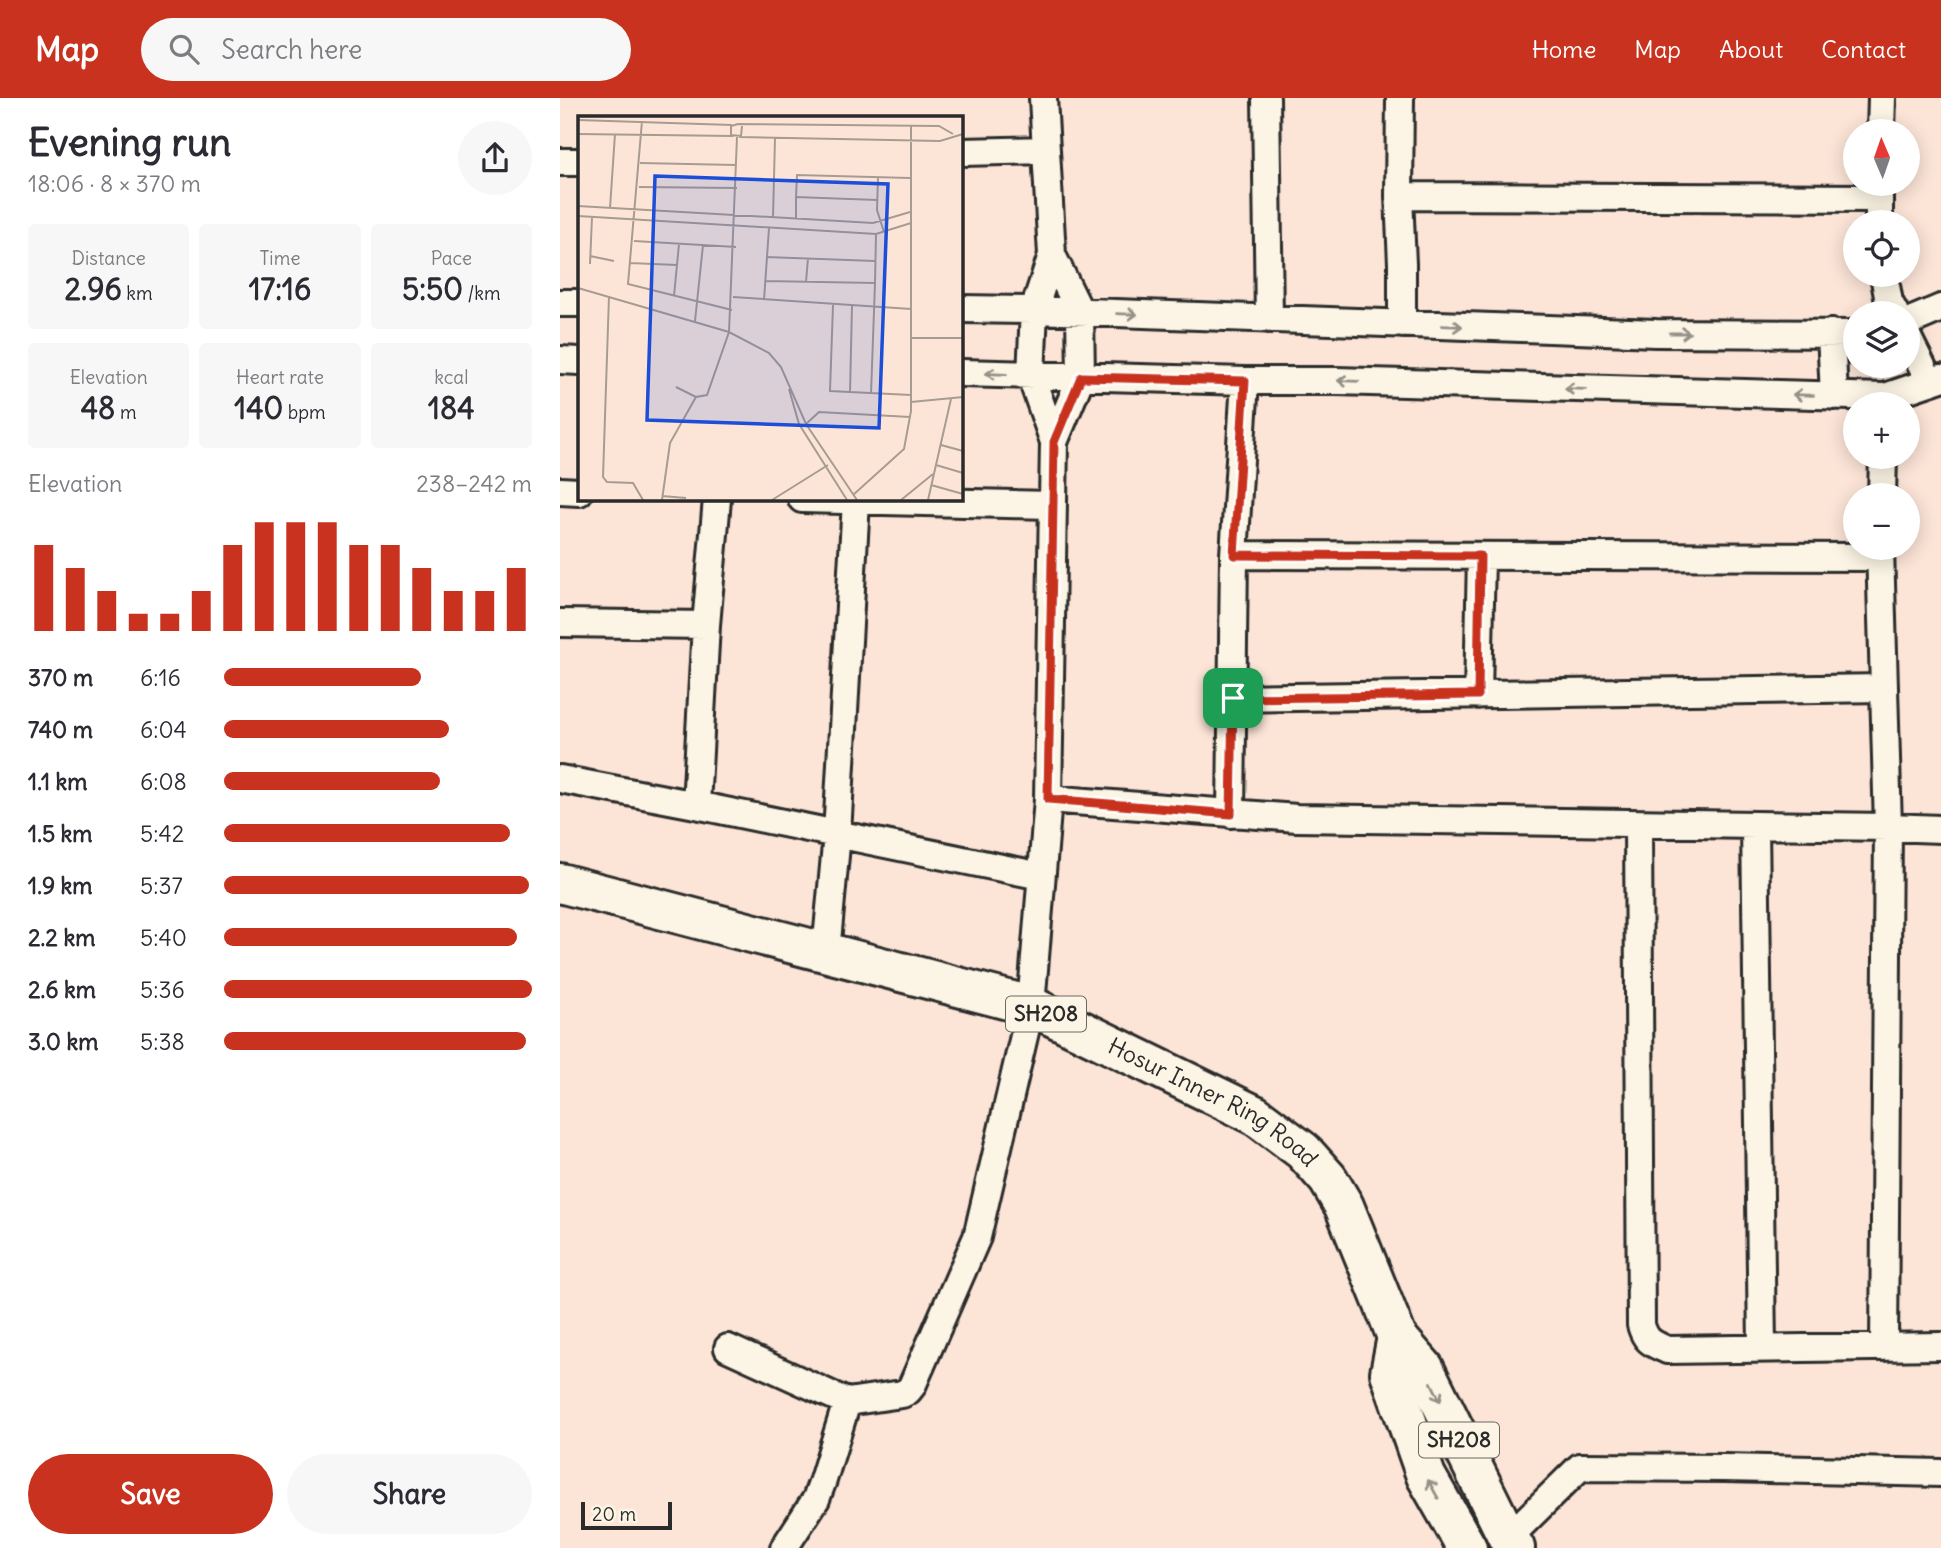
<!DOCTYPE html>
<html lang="en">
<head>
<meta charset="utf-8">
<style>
  :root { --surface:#fff; --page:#f7f7f7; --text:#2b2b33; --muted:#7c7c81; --accent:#c8321e }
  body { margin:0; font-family:Delius,sans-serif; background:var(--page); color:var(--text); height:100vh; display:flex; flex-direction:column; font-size:26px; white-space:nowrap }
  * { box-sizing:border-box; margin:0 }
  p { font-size:23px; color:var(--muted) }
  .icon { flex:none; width:38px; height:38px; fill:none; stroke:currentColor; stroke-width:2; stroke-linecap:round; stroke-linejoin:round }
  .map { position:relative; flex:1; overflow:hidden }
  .sheet { display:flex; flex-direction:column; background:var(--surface); width:560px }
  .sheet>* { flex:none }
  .needle { width:46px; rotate:358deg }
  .buttons { position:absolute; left:1283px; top:21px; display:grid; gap:14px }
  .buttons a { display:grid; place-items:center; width:77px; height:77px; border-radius:50%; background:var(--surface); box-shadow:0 4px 18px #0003; font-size:35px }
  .scale { position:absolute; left:21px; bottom:18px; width:91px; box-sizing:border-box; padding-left:7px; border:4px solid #2b2b2b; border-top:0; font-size:19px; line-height:24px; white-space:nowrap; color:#2b2b2b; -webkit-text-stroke:5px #fcf5e5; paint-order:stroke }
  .pin { position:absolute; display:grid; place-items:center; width:60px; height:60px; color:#fff; margin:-30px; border-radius:14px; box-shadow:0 4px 10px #0006 }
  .round { display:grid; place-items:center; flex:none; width:74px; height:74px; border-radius:37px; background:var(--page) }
  .head { display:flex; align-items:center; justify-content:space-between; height:119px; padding:0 28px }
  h1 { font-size:38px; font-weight:700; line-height:52px }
  .stats { display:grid; grid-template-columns:repeat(3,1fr); gap:10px; height:119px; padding:7px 28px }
  .stats div { display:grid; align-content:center; border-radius:7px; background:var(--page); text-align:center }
  .stats b { font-size:30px; font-weight:700 }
  .stats small { font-size:19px; font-weight:400 }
  .stats p { font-size:19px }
  .chart { height:196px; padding:14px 28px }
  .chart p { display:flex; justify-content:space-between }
  .chart svg { width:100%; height:126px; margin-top:7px; stroke:var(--accent); stroke-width:6 }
  .action { display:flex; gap:14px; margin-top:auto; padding:14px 28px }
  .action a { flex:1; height:80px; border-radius:42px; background:var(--accent); color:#fff; font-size:28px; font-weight:700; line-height:80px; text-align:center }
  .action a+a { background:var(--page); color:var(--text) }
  ul { padding:0 28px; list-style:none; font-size:23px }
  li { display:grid; grid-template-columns:112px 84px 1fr; align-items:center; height:52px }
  li i { height:18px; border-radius:9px; background:var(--accent) }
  header { display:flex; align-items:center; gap:42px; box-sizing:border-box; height:98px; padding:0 35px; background:var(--accent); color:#fff }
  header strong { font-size:33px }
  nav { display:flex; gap:38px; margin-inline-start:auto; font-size:24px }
  .search { width:490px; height:63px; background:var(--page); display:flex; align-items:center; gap:18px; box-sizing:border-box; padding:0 24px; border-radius:38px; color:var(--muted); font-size:26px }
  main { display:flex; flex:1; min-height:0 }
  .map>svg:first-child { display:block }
</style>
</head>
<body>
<header>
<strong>Map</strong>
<div class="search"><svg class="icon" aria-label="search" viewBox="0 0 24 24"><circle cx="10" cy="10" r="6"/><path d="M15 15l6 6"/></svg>Search here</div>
<nav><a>Home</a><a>Map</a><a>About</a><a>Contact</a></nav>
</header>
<main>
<section class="sheet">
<div class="head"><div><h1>Evening run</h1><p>18:06 · 8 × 370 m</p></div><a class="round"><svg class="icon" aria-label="share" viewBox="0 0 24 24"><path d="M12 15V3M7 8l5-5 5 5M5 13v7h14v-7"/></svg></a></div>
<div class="stats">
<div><p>Distance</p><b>2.96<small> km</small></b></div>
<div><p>Time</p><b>17:16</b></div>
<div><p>Pace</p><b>5:50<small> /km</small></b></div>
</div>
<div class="stats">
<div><p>Elevation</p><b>48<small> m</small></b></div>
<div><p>Heart rate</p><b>140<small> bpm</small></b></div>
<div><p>kcal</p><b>184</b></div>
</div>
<div class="chart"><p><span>Elevation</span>238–242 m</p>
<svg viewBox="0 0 160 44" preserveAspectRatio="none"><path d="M5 44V14M15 44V22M25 44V30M35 44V38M45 44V38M55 44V30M65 44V14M75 44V6M85 44V6M95 44V6M105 44V14M115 44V14M125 44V22M135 44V30M145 44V30M155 44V22"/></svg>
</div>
<ul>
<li><b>370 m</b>6:16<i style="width:64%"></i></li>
<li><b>740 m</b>6:04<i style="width:73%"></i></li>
<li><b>1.1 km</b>6:08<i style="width:70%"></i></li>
<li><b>1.5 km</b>5:42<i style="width:93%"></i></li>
<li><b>1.9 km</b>5:37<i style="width:99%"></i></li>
<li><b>2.2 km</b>5:40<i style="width:95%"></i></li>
<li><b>2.6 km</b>5:36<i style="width:100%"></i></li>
<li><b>3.0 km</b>5:38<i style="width:98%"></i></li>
</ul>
<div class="action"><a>Save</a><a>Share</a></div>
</section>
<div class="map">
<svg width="1381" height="1450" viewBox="0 0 1381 1450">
  <rect width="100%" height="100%" fill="#fce5d7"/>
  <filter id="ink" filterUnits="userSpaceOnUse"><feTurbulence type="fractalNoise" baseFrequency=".0143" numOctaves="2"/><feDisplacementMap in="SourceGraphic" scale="14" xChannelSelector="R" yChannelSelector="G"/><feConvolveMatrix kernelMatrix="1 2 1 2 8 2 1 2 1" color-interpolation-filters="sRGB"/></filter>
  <g filter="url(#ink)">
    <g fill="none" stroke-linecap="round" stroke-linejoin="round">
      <g stroke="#2b2b2b" stroke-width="32">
        <path id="minor" d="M706 0 709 221
          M1321 33 1322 0
          M401 54 486 52
          M0 64H19
          M1319 86V124
          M839 98 840 0
          M492 157 520 214 521 279 494 344
          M1324 177 1329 204 1335 215
          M0 205H19
          M401 211 474 212 1096 235 1295 236
          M1348 224 1381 210
          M842 226V166L839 98 1318 100
          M1271 235 1274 298
          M1348 240 1370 284
          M0 262 19 263
          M401 275 685 283H776L1325 299 1381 280
          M0 393 19 394
          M1322 397 1323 359
          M242 401 492 407
          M674 457 1320 459
          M0 525 146 527
          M1324 590 1328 729 1324 1249
          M918 597 921 458
          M673 600 1324 590 1320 450
          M0 681 136 707 481 778
          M488 701 737 720 1328 729 1381 731
          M136 707 146 527 157 401
          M671 716 674 457 685 283
          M1078 727 1081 1227C1086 1244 1092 1245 1107 1252L1381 1248
          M1195 727 1202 1249
          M266 854 277 736 296 403
          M168 1250 287 1304
          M948 1440 1020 1369 1165 1370 1381 1375
          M224 1450 256 1401 263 1382 287 1304 342 1296 348 1293 352 1288 417 1139 471 908 488 701 494 344 471 278 474 212 492 157 483 0"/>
      </g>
      <g stroke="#2b2b2b" stroke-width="44">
        <g id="primary">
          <path id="s1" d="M0 785 471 908 695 1017 743 1053 768 1081 784 1108 837 1239 864 1270 948 1440 955 1450"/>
          <path d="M837 1239 830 1275 866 1378 907 1450"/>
        </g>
      </g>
      <use href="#minor" stroke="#fcf5e5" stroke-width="26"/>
      <use href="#primary" stroke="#fcf5e5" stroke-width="38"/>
    </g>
    <defs><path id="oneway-shaft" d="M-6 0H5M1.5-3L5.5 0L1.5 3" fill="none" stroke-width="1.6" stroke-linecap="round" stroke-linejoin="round" transform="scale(1.75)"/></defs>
    <g stroke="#949088">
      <use href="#oneway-shaft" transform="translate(567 216) rotate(2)"/>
      <use href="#oneway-shaft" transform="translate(892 228) rotate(2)"/>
      <use href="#oneway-shaft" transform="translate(1120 235)"/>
      <use href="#oneway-shaft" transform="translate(436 276) rotate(-178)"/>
      <use href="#oneway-shaft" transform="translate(788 283) rotate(-178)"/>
      <use href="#oneway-shaft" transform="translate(1015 291) rotate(-178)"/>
      <use href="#oneway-shaft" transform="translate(1243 297) rotate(-178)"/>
      <use href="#oneway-shaft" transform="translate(876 1294) rotate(64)"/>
      <use href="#oneway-shaft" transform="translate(873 1391) rotate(-119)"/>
    </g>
  </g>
  <g fill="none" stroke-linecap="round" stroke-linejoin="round" filter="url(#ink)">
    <g stroke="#fff" stroke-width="14">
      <path id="route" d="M521 279 685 283 674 457 920 458 918 597 673 600 671 716 488 701 494 344Z"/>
    </g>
    <use href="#route" stroke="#c8321e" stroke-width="9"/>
  </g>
  <g text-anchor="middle" stroke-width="6" stroke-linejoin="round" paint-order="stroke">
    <g fill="#fcf5e5" stroke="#6a6863" stroke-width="2">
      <rect x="446" y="898.5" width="80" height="35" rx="5"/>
      <rect x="859" y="1324.5" width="80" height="35" rx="5"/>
    </g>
    <g font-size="21" font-weight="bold" fill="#2b2b2b">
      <text x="486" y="923">SH208</text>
      <text x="899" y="1349">SH208</text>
    </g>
    <g font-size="23" fill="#2b2b2b" stroke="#fcf5e5">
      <text dy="8" stroke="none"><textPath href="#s1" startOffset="693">Hosur Inner Ring Road</textPath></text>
    </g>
  </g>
  <g transform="translate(18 18)">
    <rect width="385" height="385" fill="#fce5d7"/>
    <path fill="none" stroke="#a89b92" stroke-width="2" d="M0 4 154 9M64 5 50 168 154 194M164 10 163 20 153 19V10L160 8 361 10 375 18M0 18 155 20M161 21 362 25 385 18M62 47 158 49M300 62 299 94 306 116M61 71 159 72M218 81 219 59 332 62M0 90 295 107 332 96M32 92 37 18M0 100 298 118 333 107M195 101 197 22M218 103V81L299 84M56 125 158 131M12 140 36 145M188 141 297 145M52 147 99 149M12 148 14 101M187 165 297 167 298 118M228 166 230 142M0 172 151 216 191 237 203 251 228 308 279 384M31 180 25 361 29 366 55 367 65 384M96 180 101 128M155 181 333 193M186 184 191 112M255 189 252 275 333 279M117 205 125 129M0 222V172M333 222H385M98 271 118 281M211 273 221 308 269 384M272 277 274 189M293 278 297 167M333 286 385 281M228 308 241 296 332 301M363 329 385 335M358 349 385 357M353 369 385 378M275 379 326 333 333 295V10M84 380 108 382M84 384 92 327 118 281 129 279 151 216 159 21M194 384 250 349M323 384 355 358M350 384 373 283"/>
    <path fill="#1d4ed8" fill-opacity="0.15" stroke="#1d4ed8" stroke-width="3.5" d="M77 60 310 68 301 312 69 304Z"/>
    <rect width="385" height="385" fill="none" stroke="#2b2b2b" stroke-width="3.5"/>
  </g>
</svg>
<div class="buttons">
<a><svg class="needle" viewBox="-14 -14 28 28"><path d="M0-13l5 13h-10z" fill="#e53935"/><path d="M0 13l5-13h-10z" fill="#7c7c81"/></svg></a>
<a><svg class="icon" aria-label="locate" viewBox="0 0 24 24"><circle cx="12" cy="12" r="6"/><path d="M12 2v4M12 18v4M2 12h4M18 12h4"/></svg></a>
<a><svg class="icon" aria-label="layers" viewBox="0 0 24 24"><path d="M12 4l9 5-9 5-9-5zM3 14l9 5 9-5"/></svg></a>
<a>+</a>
<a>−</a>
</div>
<div class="scale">20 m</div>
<div class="pin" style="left:673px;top:600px;background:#1e9e55"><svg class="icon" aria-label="arrive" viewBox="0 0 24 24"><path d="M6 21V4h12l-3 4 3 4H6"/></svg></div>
</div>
</main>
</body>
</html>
